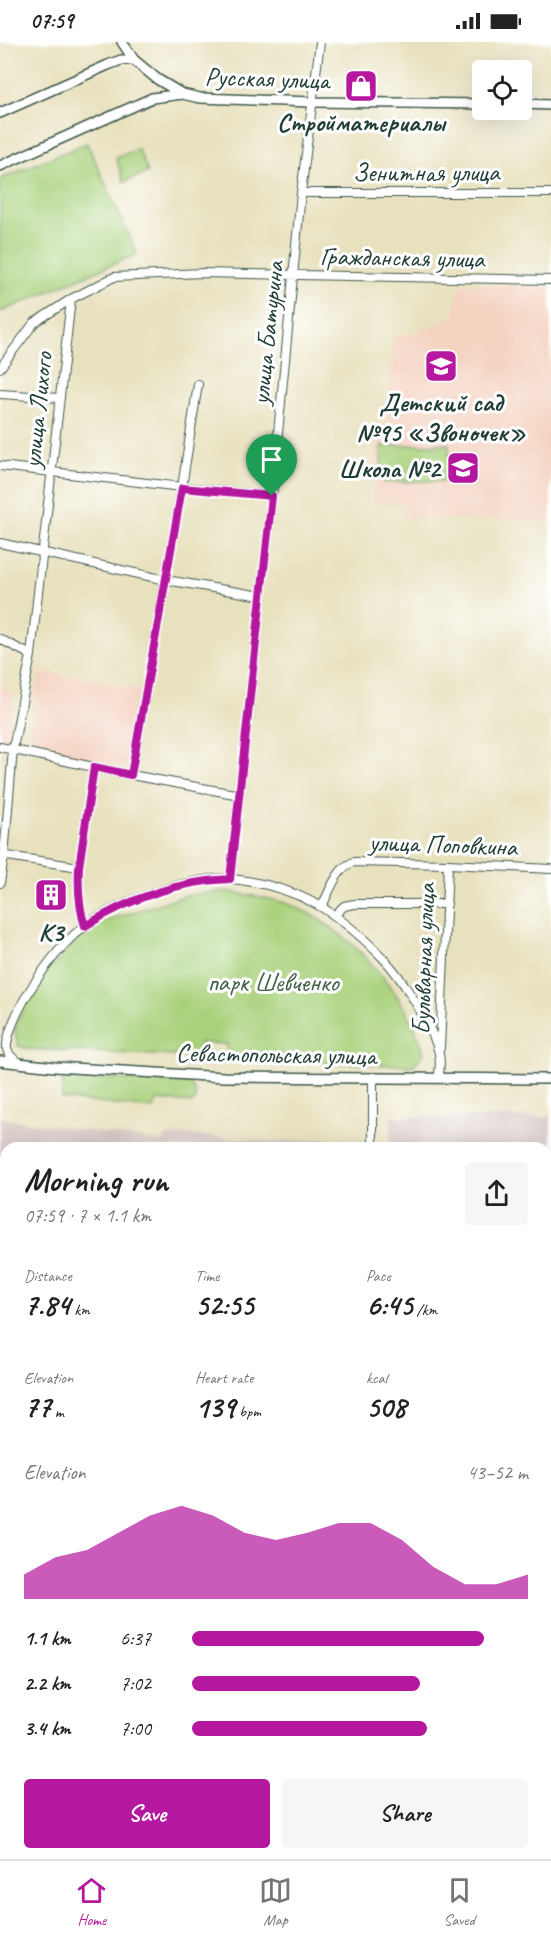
<!DOCTYPE html>
<html lang="en">
<head>
<meta charset="utf-8">
<style>
  :root { --surface:#fff; --page:#f6f6f6; --text:#222; --muted:#767676; --line:#e0e0e0; --accent:#b5179e }
  body { margin:0; font-family:Caveat,sans-serif; background:var(--page); color:var(--text); height:100vh; display:flex; flex-direction:column; font-size:22px; white-space:nowrap }
  * { box-sizing:border-box; margin:0 }
  p { font-size:20px; color:var(--muted) }
  .icon { flex:none; width:33px; height:33px; fill:none; stroke:currentColor; stroke-width:2; stroke-linecap:round; stroke-linejoin:round }
  .map { position:relative; flex:1; overflow:hidden }
  .panel { position:absolute; left:0px; top:1100px; width:552px; height:718px; display:flex; flex-direction:column; background:var(--surface); border-radius:18px 18px 0 0; box-shadow:0 6px 24px #0002 }
  .panel>* { flex:none }
  .controls { position:absolute; left:472px; top:18px; display:grid; gap:12px }
  .controls a { display:grid; place-items:center; width:60px; height:60px; border-radius:6px; background:var(--surface); box-shadow:0 6px 24px #0002; font-size:30px }
  .pin { position:absolute; display:grid; place-items:center; width:51px; height:51px; color:#fff; margin:-62px -26px; border-radius:50% 50% 50% 0; rotate:-45deg; box-shadow:0 0 6px #0007 }
  .pin .icon { rotate:45deg }
  .round { display:grid; place-items:center; flex:none; width:63px; height:63px; border-radius:6px; background:var(--page) }
  .headline { display:flex; align-items:center; justify-content:space-between; height:102px; padding:0 24px }
  h1 { font-size:33px; font-weight:700; line-height:45px }
  .stats { display:grid; grid-template-columns:repeat(3,1fr); gap:9px; height:102px; padding:6px 24px }
  .stats div { display:grid; align-content:center }
  .stats b { font-size:30px; font-weight:700 }
  .stats small { font-size:16px; font-weight:400 }
  .stats p { font-size:16px }
  .chart { height:168px; padding:12px 24px }
  .chart p { display:flex; justify-content:space-between }
  .chart svg { width:100%; height:108px; margin-top:6px; fill:var(--accent); opacity:.7 }
  .button { display:flex; gap:12px; margin-top:auto; padding:12px 24px }
  .button a { flex:1; height:69px; border-radius:6px; background:var(--accent); color:#fff; font-size:24px; font-weight:700; line-height:69px; text-align:center }
  .button a+a { background:var(--page); color:var(--text) }
  ul { padding:0 24px; list-style:none; font-size:20px }
  li { display:grid; grid-template-columns:96px 72px 1fr; align-items:center; height:45px }
  li i { height:15px; border-radius:8px; background:var(--accent) }
  .status { display:flex; justify-content:space-between; align-items:center; height:42px; padding:0 30px; background:var(--surface); direction:ltr }
  .status svg { height:16px; fill:currentColor }
  .dock { display:flex; justify-content:space-around; align-items:center; height:84px; border-top:2px solid var(--line); background:var(--surface); font-size:16px; color:var(--muted) }
  .dock a { display:grid; justify-items:center; gap:3px }
  .dock .current { color:var(--accent) }
  .map>svg:first-child { display:block }
</style>
</head>
<body>
<div class="status"><b>07:59</b><svg viewBox="0 0 49 12"><path d="M0 12V9h3v3zM5 12V6h3v6zM10 12V3h3v9zM15 12V0h3v12zM26 1h20v11H26zM47 4h2v5h-2z"/></svg></div>
<div class="map">
<svg width="551" height="1817" viewBox="0 0 551 1817">
  <rect width="100%" height="100%" fill="#fff"/>
  <filter id="ink" filterUnits="userSpaceOnUse"><feTurbulence type="fractalNoise" baseFrequency=".0167" numOctaves="2"/><feDisplacementMap in="SourceGraphic" scale="12" xChannelSelector="R" yChannelSelector="G"/><feConvolveMatrix kernelMatrix="1 2 1 2 8 2 1 2 1" color-interpolation-filters="sRGB"/></filter>
  <filter id="wash" filterUnits="userSpaceOnUse"><feTurbulence type="fractalNoise" baseFrequency=".008" numOctaves="4" result="noise"/><feDisplacementMap in="SourceGraphic" scale="24" xChannelSelector="R" yChannelSelector="G"/><feGaussianBlur stdDeviation="1.35" result="paint"/><feColorMatrix in="noise" values="0 0 0 0 0 0 0 0 0 0 0 0 0 0 0 0 0 1.4 0 .05"/><feComposite in="paint" operator="in"/></filter>
  <g filter="url(#wash)">
    <rect width="100%" height="100%" fill="#e8e1bd"/>
    <path fill="#f4d3c1" d="M492 242 551 244V479L405 476V461L373 460 375 391 386 390 394 292 407 293 453 275 459 243Z
      M39 629 140 647 128 725 27 705Z
      M0 643 15 652 7 699 0 697Z"/>
    <path fill="#d0c0bc" d="M391 1075H551V1333L546 1334V1106L390 1105Z
      M0 1076 164 1100 166 1094 190 1093 278 1100 320 1097 347 1098 365 1100V1105L6 1106V1392L0 1391Z
      M6 1627V1812H37L35 1817H0V1634Z
      M62 1812H436L454 1817H60Z"/>
    <path fill="#a9d17c" stroke="#648758" stroke-width="1.5" d="M87 101 137 212 0 270V137Z
      M138 107 148 130 124 140 116 116Z
      M449 402 450 439 382 440 381 404Z
      M226 849C245 853 266 855 285 861 344 881 408 951 424 1011L413 1024 226 1016 227 1002 199 1001 197 1015 28 1007 18 1004 15 989 16 984 23 965 45 931 72 903 99 881 187 853Z
      M63 1035 190 1040 196 1053 195 1059 192 1061 158 1058 153 1067 62 1057Z"/>
    <path fill="#5bc8ce" stroke="#3d8281" stroke-width="1.5" d="M551 1417V1519L546 1522V1418Z
      M6 1457V1554L0 1564V1463Z"/>
  </g>
  <g filter="url(#ink)">
    <g fill="none" stroke-linecap="round" stroke-linejoin="round">
      <g stroke="#3d5649" stroke-width="10">
        <path id="minor" d="M301 151H551
          M0 326 34 281 71 257 114 235 202 231 551 238
          M0 352 60 356
          M0 424 182 445 272 454
          M0 501 166 538 261 554
          M0 597 31 613
          M0 705 131 733 240 753
          M131 733 182 445 198 342
          M1 813 79 825
          M230 837 272 454 301 151 320 0
          M0 841 4 814 13 707 31 613 71 257
          M322 864C330 849 337 825 354 820L448 822 551 827
          M335 873 344 864 354 862H447
          M85 884C79 866 78 844 79 825L94 725
          M440 1006 448 822
          M19 1021C14 1017 8 1013 7 1007 6 1001 9 994 10 989 22 954 56 905 86 883 119 860 192 833 232 837 298 844 337 869 382 915 401 934 434 986 439 1012 441 1020 439 1028 439 1035
          M373 1106V1035
          M546 1788 551 1790
          M47 1817 48 1812"/>
      </g>
      <g stroke="#3d5649" stroke-width="12">
        <path id="major" d="M122 0 134 18 157 37 182 52 200 56 312 60 483 62
          M522 62 551 63
          M0 71 108 23 121 18H134
          M0 124 152 56 182 52
          M0 1019 55 1025 224 1035 551 1037"/>
      </g>
      <use href="#minor" stroke="#fff" stroke-width="8"/>
      <use href="#major" stroke="#fff" stroke-width="9"/>
    </g>
  </g>
  <g fill="none" stroke-linecap="round" stroke-linejoin="round" filter="url(#ink)">
    <g stroke="#fff" stroke-width="12">
      <path id="route" d="M182 446 272 454 230 837C179 839 129 857 85 884 79 866 78 844 79 825L94 725 131 733Z"/>
    </g>
    <use href="#route" stroke="#b5179e" stroke-width="8"/>
  </g>
  <defs>
    <g id="shop-square" transform="scale(1.725)"><rect x="-9" y="-9" width="18" height="18" rx="4" fill="#b5179e" stroke="#fff"/><path d="M-5-2.5h2.3a2.7 3.5 0 0 1 5.4 0H5L5.5 6h-11ZM-1.5-2.5h3a1.5 2.3 0 0 0-3 0Z" fill="#fff"/></g>
    <g id="school-square" transform="scale(1.725)"><rect x="-9" y="-9" width="18" height="18" rx="4" fill="#b5179e" stroke="#fff"/><path d="M0-5L7-2L0 1L-7-2ZM-4 1L0 2.5L4 1V4Q0 6-4 4Z" fill="#fff"/></g>
    <g id="building-square" transform="scale(1.725)"><rect x="-9" y="-9" width="18" height="18" rx="4" fill="#b5179e" stroke="#fff"/><path d="M-4-6H4V6H1V3H-1V6H-4ZM-2.5-4.3h1.7v1.8h-1.7ZM.8-4.3h1.7v1.8H.8ZM-2.5-1h1.7V.8h-1.7ZM.8-1h1.7V.8H.8Z" fill="#fff"/></g>
  </defs>
  <g fill-rule="evenodd">
    <use href="#shop-square" x="361" y="44"/>
    <use href="#school-square" x="441" y="324"/>
    <use href="#school-square" x="463" y="426"/>
    <use href="#building-square" x="51" y="853"/>
  </g>
  <g text-anchor="middle" stroke-width="6" stroke-linejoin="round" paint-order="stroke">
    <g font-size="26" fill="#1f3d34" stroke="#fff">
      <text transform="translate(267 36) rotate(2)" y="9">Русская улица</text>
      <text x="426" y="139">Зенитная улица</text>
      <text transform="translate(402 215) rotate(1)" y="9">Гражданская улица</text>
      <text transform="translate(267 291) rotate(-84)" y="9">улица Батурина</text>
      <text transform="translate(37 368) rotate(-84)" y="9">улица Лихого</text>
      <text transform="translate(443 802) rotate(2)" y="9">улица Поповкина</text>
      <text transform="translate(423 917) rotate(-88)" y="9">Бульварная улица</text>
      <text transform="translate(276 1012) rotate(1)" y="9">Севастопольская улица</text>
    </g>
    <g font-size="26" font-weight="bold" fill="#1f3d34" stroke="#fff">
      <text x="361" y="89">Стройматериалы</text>
      <text x="441" y="369">Детский сад<tspan x="441" dy="30">№95 «Звоночек»</tspan></text>
      <text x="440" y="435" text-anchor="end">Школа №2</text>
      <text x="51" y="899">К3</text>
    </g>
    <g font-size="26" fill="#426246" stroke="#fff">
      <text x="273" y="949">парк Шевченко</text>
    </g>
  </g>
</svg>
<div class="controls">
<a><svg class="icon" aria-label="locate" viewBox="0 0 24 24"><circle cx="12" cy="12" r="6"/><path d="M12 2v4M12 18v4M2 12h4M18 12h4"/></svg></a>
</div>
<div class="pin" style="left:272px;top:454px;background:#1e9e55"><svg class="icon" aria-label="arrive" viewBox="0 0 24 24"><path d="M6 21V4h12l-3 4 3 4H6"/></svg></div>
<section class="panel">
<div class="headline"><div><h1>Morning run</h1><p>07:59 · 7 × 1.1 km</p></div><a class="round"><svg class="icon" aria-label="share" viewBox="0 0 24 24"><path d="M12 15V3M7 8l5-5 5 5M5 13v7h14v-7"/></svg></a></div>
<div class="stats">
<div><p>Distance</p><b>7.84<small> km</small></b></div>
<div><p>Time</p><b>52:55</b></div>
<div><p>Pace</p><b>6:45<small> /km</small></b></div>
</div>
<div class="stats">
<div><p>Elevation</p><b>77<small> m</small></b></div>
<div><p>Heart rate</p><b>139<small> bpm</small></b></div>
<div><p>kcal</p><b>508</b></div>
</div>
<div class="chart"><p><span>Elevation</span>43–52 m</p>
<svg viewBox="0 0 160 44" preserveAspectRatio="none"><path d="M0 44V34L10 27L20 24L30 17L40 10L50 6L60 10L70 17L80 20L90 17L100 13L110 13L120 20L130 31L140 38L150 38L160 34V44z"/></svg>
</div>
<ul>
<li><b>1.1 km</b>6:37<i style="width:87%"></i></li>
<li><b>2.2 km</b>7:02<i style="width:68%"></i></li>
<li><b>3.4 km</b>7:00<i style="width:70%"></i></li>
</ul>
<div class="button"><a>Save</a><a>Share</a></div>
</section>
</div>
<nav class="dock">
<a class="current"><svg class="icon" aria-label="home" viewBox="0 0 24 24"><path d="M3 11l9-7 9 7M6 9v11h12V9"/></svg>Home</a>
<a><svg class="icon" aria-label="map" viewBox="0 0 24 24"><path d="M3 6l6-2 6 2 6-2v14l-6 2-6-2-6 2zM9 4v14M15 6v14"/></svg>Map</a>
<a><svg class="icon" aria-label="saved" viewBox="0 0 24 24"><path d="M7 4h10v16l-5-4-5 4z"/></svg>Saved</a>
</nav>
</body>
</html>
